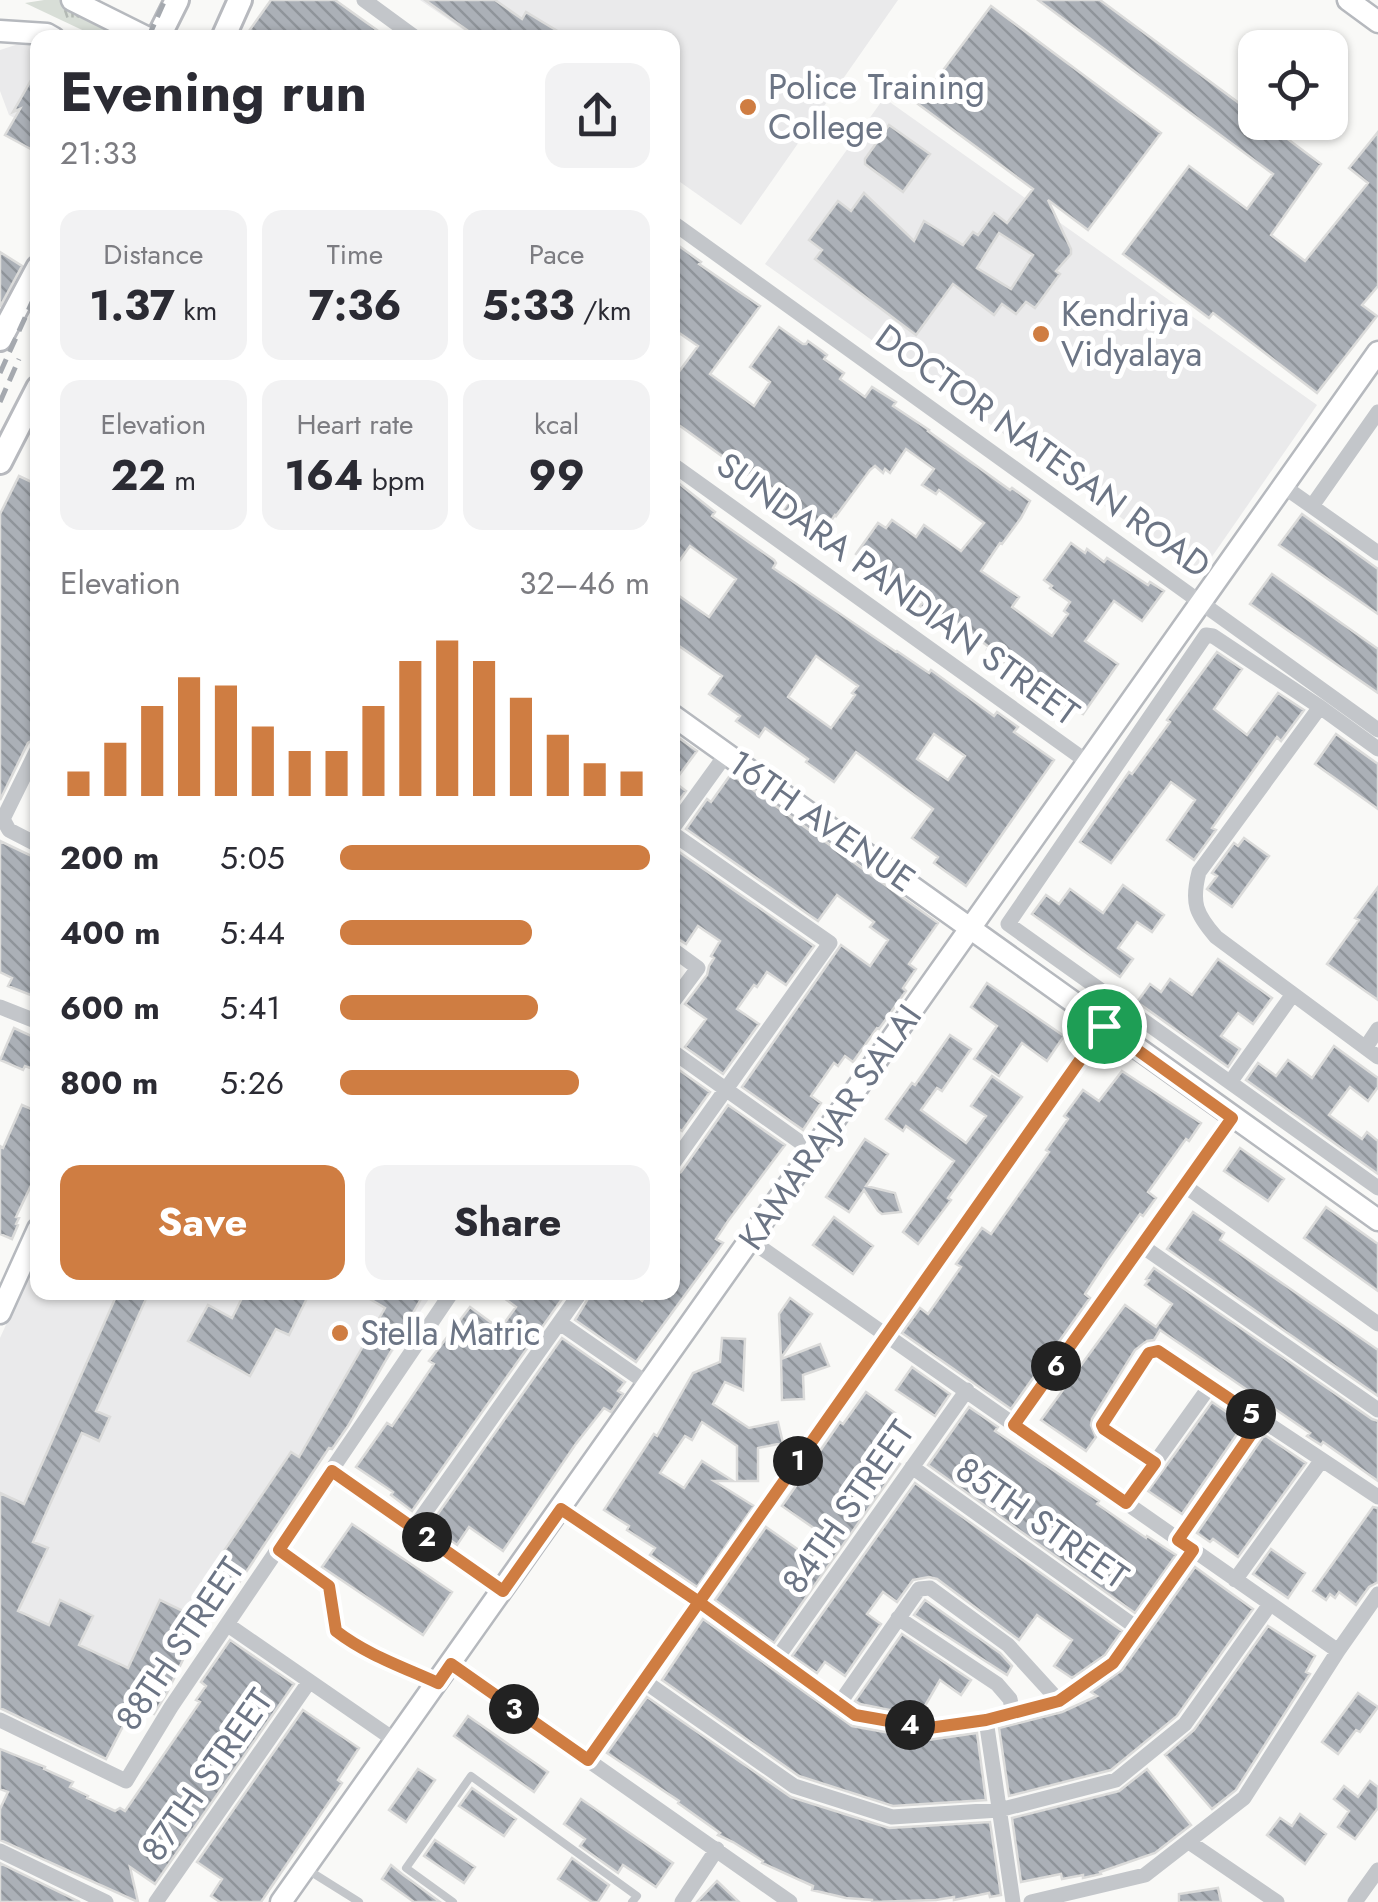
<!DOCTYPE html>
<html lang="en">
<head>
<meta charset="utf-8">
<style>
  :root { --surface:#fff; --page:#f2f2f3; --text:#2b2b33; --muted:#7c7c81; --accent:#cf7d42 }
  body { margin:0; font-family:Jost,sans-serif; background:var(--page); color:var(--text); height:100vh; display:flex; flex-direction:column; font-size:38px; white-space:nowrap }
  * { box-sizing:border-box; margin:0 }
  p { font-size:32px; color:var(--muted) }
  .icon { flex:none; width:55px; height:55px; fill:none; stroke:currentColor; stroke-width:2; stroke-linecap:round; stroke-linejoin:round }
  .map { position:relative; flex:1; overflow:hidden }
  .drawer { position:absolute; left:30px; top:30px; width:650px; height:1270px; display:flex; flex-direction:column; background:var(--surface); border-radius:20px; box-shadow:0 2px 8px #0004 }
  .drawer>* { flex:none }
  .fabs { position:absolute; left:1238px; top:30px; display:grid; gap:20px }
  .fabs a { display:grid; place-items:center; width:110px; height:110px; border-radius:20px; background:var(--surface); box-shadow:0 2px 8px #0004; font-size:50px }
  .pin { position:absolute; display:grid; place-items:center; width:85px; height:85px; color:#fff; margin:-42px; border:5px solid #fff; border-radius:50%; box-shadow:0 2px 10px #0007 }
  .km { position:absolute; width:50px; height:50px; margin:-25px; border-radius:50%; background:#222; color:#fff; font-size:28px; line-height:50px; text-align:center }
  .round { display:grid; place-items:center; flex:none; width:105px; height:105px; border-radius:20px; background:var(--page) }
  .head { display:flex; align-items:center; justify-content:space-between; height:170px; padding:0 30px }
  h1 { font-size:55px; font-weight:700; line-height:75px }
  .metrics { display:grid; grid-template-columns:repeat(3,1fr); gap:15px; height:170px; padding:10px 30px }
  .metrics div { display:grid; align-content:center; border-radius:20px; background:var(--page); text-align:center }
  .metrics b { font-size:42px; font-weight:700 }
  .metrics small { font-size:28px; font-weight:400 }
  .metrics p { font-size:28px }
  .chart { height:280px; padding:20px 30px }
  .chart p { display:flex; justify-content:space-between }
  .chart svg { width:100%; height:180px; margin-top:10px; stroke:var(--accent); stroke-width:6 }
  .primary-button { display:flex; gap:20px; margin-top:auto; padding:20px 30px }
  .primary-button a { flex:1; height:115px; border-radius:20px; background:var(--accent); color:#fff; font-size:40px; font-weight:700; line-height:115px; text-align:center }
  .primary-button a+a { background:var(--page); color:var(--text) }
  ul { padding:0 30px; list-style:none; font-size:32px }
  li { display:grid; grid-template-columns:160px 120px 1fr; align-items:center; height:75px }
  li i { height:25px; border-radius:12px; background:var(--accent) }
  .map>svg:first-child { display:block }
</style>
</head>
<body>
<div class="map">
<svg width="1378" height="1902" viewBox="0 0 1378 1902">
  <defs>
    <pattern id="grass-tufts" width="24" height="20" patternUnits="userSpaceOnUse" patternTransform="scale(2.5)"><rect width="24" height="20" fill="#d8ded7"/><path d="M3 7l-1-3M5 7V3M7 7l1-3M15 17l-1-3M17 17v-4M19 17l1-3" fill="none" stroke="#b3b9b4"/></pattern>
    <pattern id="building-back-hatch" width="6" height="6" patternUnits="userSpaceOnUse" patternTransform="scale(2.5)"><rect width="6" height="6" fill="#abb0b7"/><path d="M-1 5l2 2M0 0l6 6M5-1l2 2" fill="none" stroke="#8f949a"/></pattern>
  </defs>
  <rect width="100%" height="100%" fill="#f9f9f7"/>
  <path fill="#eaeaeb" d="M420 0H898L741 225 673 177 672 38 474 37Z
    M31 40 37 43V130L9 115 0 91V50Z
    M884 98 1317 405 1200 574 765 264Z
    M37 1256 38 1292 433 1293 145 1715 0 1643V1338Z"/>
  <path fill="url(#grass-tufts)" d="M44 0H67L132 37H97L25 3Z"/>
  <path fill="url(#building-back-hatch)" stroke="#dbdbda" stroke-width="2.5" fill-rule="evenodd" d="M271 0H335L388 38H244Z
    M425 0H495L522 19 526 12 569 38H478Z
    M1038 0H1100L1255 115V122H1265L1321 164 1271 235 1305 261 1368 183 1349 168 1378 132V286L1362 305 1377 316 1317 393 1213 313 1209 318 1123 254 1189 166 1247 209 1273 174Z
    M991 6 1161 133 1088 230 1048 200 1071 249V254L1056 271 1060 274 1035 308 1026 302 1016 314 1002 304 994 315 953 284 916 335 815 259 822 250 809 240 838 201 851 211 864 193 914 241 924 221 963 245 973 232 978 235 994 213 1007 223 1033 189 918 104ZM999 233 1033 255 1011 289 977 268Z
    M38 68V153L5 135 20 109 13 112Z
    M889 125 930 154 903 192 865 164V159Z
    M672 241 701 262 699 264 760 306 710 374 754 406 770 382 750 367 779 327 803 344H806L808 341 822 351 827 355 824 359 844 373 840 379 865 397 872 387 896 402 893 406 929 430 928 431 1010 490 1012 488 1030 501 1021 518 1002 544 1000 543 981 571 1019 597 1012 607 1052 636 1068 614 1064 611 1070 602 1050 588 1052 586 1044 580 1071 543 1085 553 1087 549 1104 562 1107 558 1148 585 1150 582 1164 591 1142 621 1114 601 1088 637 1085 641 1118 664 1083 714 1070 706 1065 713 1054 705 1056 701 987 650 989 647 948 617 944 623 920 606 923 602 856 554 878 523 886 528 892 520 916 537 924 525 961 551 984 523 939 490 936 494 922 485 934 469 906 449 890 473 885 469 883 473 875 466 870 470 836 516 835 515 828 525 824 522 816 534 783 510 789 501 753 475 751 477 672 420V381L698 346 672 328Z
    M0 252 22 266 0 307Z
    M19 476 38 485V737L28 743 0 800V514Z
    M672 478 715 512 712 516 774 560 776 563 773 568 896 652 897 651 929 673 931 670 994 716 997 712 1018 727 1014 732 1054 760 966 886 934 863 938 857 912 838 933 809 925 803 856 752 834 782 806 762 808 759 765 728 759 737 736 721 740 716 709 694 722 676 672 641V591L709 617 736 579 690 546 672 571ZM816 656 858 686 852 693 855 695 831 728 788 697ZM934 734 965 756 948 780 917 759Z
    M1302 514 1378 569V614L1279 545Z
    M1272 574 1378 649V693L1250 604Z
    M1217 652 1242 669 1214 709 1247 735 1278 693 1304 710 1281 741 1277 737 1212 828 1216 830 1194 860 1167 840 1195 800 1171 782 1111 863 1080 842 1129 772 1132 774 1170 722 1167 720Z
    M672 733 697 751 674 782 686 791 672 809Z
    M1336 734 1378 764V809L1315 764Z
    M731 774 938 923 909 964 916 969 903 988 906 991 879 1029 877 1028 853 1062 845 1056 838 1066 834 1063 811 1096 821 1103 803 1130 742 1087 841 945 870 966 888 940 870 927 874 922 837 895 818 921 686 829 707 799 711 802Z
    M1244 838 1269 856 1232 907 1207 889 1217 876 1212 873 1234 843 1238 846Z
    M0 841 38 859V998L8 986 12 978 0 972Z
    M672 847 814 946 786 985 767 972 757 987 754 985 737 1009 759 1024 723 1074 685 1047 706 1019 685 1004 707 975 709 966 714 958 711 956 720 941 698 926 686 944 672 935Z
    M1123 885 1164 915 1152 932 1137 922 1118 948 1133 959 1120 977 1032 914 1046 895 1059 904 1070 889 1103 913Z
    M1378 887V1000L1327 964 1359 920 1355 918Z
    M1218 959 1272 998 1253 1024 1238 1013 1221 1036 1240 1049 1228 1067 1137 1002 1150 984 1161 992 1170 979 1192 995Z
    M987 983 1064 1036 1047 1061 1022 1043 999 1076 974 1059 997 1026 971 1007Z
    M14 1028 38 1039V1071L25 1066 23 1070 0 1060Z
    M950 1035 971 1049 942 1091 937 1088 921 1110 966 1143 986 1116 971 1106 992 1076 1022 1097 948 1198 951 1200 918 1244 903 1232 954 1161 906 1126 903 1131 886 1119 912 1083 915 1085Z
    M1334 1046 1378 1078V1087L1368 1101 1350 1087 1329 1115 1362 1139 1367 1132 1378 1141V1174L1246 1080 1258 1063 1276 1076 1288 1060 1312 1078Z
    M672 1065 710 1092 682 1131 672 1124Z
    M1122 1071 1201 1123 1189 1141 1186 1139 1148 1192 1156 1198 1143 1216 1140 1214 1106 1262 1085 1294 1090 1298 1011 1409 902 1333 920 1308 928 1314 961 1267 956 1264 982 1228 991 1234 1049 1152 1046 1150 1068 1119 1064 1116 1083 1090 1099 1101Z
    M22 1105 38 1112V1171L16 1217 19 1218 16 1224 18 1225 12 1239 0 1234V1146L3 1148Z
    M728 1105 785 1145 728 1221 716 1239 723 1243 636 1362 575 1320 592 1292H631L642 1301 648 1292H672V1176L681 1172Z
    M865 1139 888 1154 866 1186 895 1193 901 1212 882 1214 878 1211 864 1190 849 1212 826 1197Z
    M1240 1148 1284 1179 1268 1201 1224 1171Z
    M1326 1207 1378 1244V1291L1304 1238Z
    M1193 1212 1224 1233 1220 1240 1378 1350V1396L1167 1249Z
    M834 1217 873 1246 853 1274 813 1245Z
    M1154 1268 1372 1419 1378 1421V1481L1323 1442 1321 1445 1307 1436 1310 1433 1160 1330 1154 1340 1147 1341 1135 1350 1092 1419 1091 1425 1096 1437 1086 1451 1041 1420 1125 1305 1156 1327 1172 1304 1145 1285 1149 1280 1146 1279Z
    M118 1292H149L96 1411 110 1417 99 1441 82 1433 33 1542 48 1548 18 1611 49 1625 60 1600 93 1616 79 1645 128 1668 160 1600 202 1620 167 1693 154 1714 134 1705 106 1759 0 1708V1493L24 1504Z
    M245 1292H310L289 1335 276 1329 250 1376 188 1341 208 1305 232 1318Z
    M358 1292H425L348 1426 332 1449 329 1448 230 1596 205 1579 291 1452 299 1457 385 1308Z
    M496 1292H567L412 1511 391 1495 393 1492 356 1467 387 1423 392 1426 434 1364 429 1361 470 1307 500 1329 516 1307Z
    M790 1298 812 1314 781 1358 779 1314Z
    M562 1338 625 1382 618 1391 623 1394 611 1412 604 1408 575 1445 503 1551 469 1527 457 1545 430 1525Z
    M722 1338 745 1339 743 1390 725 1382 713 1404 749 1428 778 1422 783 1443 758 1448V1481H737V1446L702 1422 692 1440 685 1436 660 1473 684 1488 702 1461 733 1481H714L754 1506 697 1587 650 1555 655 1548 627 1530 629 1526 604 1510 654 1434 657 1436 693 1373 720 1362Z
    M820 1344 829 1366 803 1375 804 1399 782 1400 781 1359Z
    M912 1367 950 1394 935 1416 896 1390Z
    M866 1392 895 1413 873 1445 900 1464 774 1643 715 1600 766 1527 803 1553 818 1531 782 1506 840 1422 843 1424Z
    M1212 1402 1244 1424 1182 1514 1148 1491Z
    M969 1407 998 1427 995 1431 1099 1501 1097 1504 1146 1538 1147 1536 1176 1555 1135 1613 928 1465Z
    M1266 1436 1306 1463 1238 1557 1213 1539 1210 1542 1197 1533 1263 1437Z
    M915 1483 1122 1631 1105 1655 1072 1678 1054 1666 1072 1640 1037 1615 1019 1640 937 1579 929 1577 913 1580 897 1602 883 1592 867 1614 881 1624 845 1676 825 1662 817 1673 792 1656Z
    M1373 1507 1378 1508V1582L1369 1587 1356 1605 1339 1592 1335 1598 1330 1594 1326 1600 1313 1591Z
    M352 1524 452 1592 423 1635 322 1567Z
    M1271 1549 1305 1573 1288 1598 1253 1574Z
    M1195 1567 1253 1609 1177 1716 1111 1770 1009 1796 999 1728 1062 1712 1097 1696 1091 1692 1122 1670Z
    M925 1600 1000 1653 1012 1666 1007 1675 914 1615Z
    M703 1619 852 1726 928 1740 977 1733 986 1800 893 1806 799 1776 662 1680Z
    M1268 1626 1315 1656 1306 1672 1310 1674 1236 1790 1212 1809 1165 1755 1194 1730Z
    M902 1634 971 1680 961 1695 940 1680 919 1716 860 1704 855 1701Z
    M230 1640 294 1684 155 1884 130 1867 138 1902 0 1840V1809L8 1792 0 1789V1749L45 1767 44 1769 73 1782 70 1787 88 1796 87 1798 115 1811 120 1808 125 1811 200 1702 196 1700 206 1686 201 1682Z
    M1358 1693 1378 1707 1360 1732 1356 1730 1338 1754 1322 1742Z
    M647 1697 791 1797 889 1828 990 1822 1001 1895 990 1897 989 1893 954 1900V1897L936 1900 872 1902V1900L846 1898 812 1890 813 1886 762 1863 763 1861 733 1842 718 1835 720 1833 678 1803 679 1801 607 1753Z
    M303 1710 359 1748 338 1780 342 1783 261 1902H220L211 1896 222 1879 197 1862Z
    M468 1716 548 1772 534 1792 454 1736Z
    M418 1769 435 1780 406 1822 389 1810Z
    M1147 1769 1191 1825 1155 1853 1100 1872 1101 1874 1083 1878V1875L1062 1879 1061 1874 1021 1882 1012 1818 1119 1791Z
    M1370 1781 1378 1787V1808L1355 1839 1338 1827 1349 1811 1334 1799 1344 1786 1358 1797Z
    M472 1788 516 1819 504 1836 459 1806Z
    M581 1799 673 1863 656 1887 623 1865 618 1873 580 1846 585 1839 564 1824Z
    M1300 1814 1326 1834 1305 1864 1267 1835 1280 1818 1292 1826Z
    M435 1840 475 1867 464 1883 424 1856Z
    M572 1858 609 1885 598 1902H592L558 1879Z
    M0 1863 80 1902H0Z
    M391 1865 402 1874 440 1902H414L382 1879Z
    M717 1881 739 1902H697Z
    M1218 1888 1221 1902H1179V1894Z"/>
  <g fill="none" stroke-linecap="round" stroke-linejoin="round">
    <g stroke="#b6b9be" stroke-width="25">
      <path id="secondary" d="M72 0 148 38
        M1348 0 1378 22
        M0 31 47 34 54 38
        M672 715 1378 1220
        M0 1313 38 1229
        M281 1902 1378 352"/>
    </g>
    <g stroke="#b7b9be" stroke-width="28">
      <path id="primary" d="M158 38 177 0
        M223 38 240 0
        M0 339 38 268
        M0 462 38 388"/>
    </g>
    <path stroke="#c3c6ca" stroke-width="8" d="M279 1550 329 1586 336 1631C366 1654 402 1666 436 1682
      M308 1870 359 1902
      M453 1902 406 1868 471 1776 637 1896 632 1902"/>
    <path stroke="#c3c6ca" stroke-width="15" d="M364 0 416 38
      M672 222 1378 730
      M672 464 1089 763
      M1283 486 1378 553
      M1312 506 1378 412
      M1320 707 1199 872C1191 903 1196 914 1216 937L1378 1057
      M38 748 3 819 9 830 38 845
      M1378 749 1320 707 1213 636 1206 635 1008 924 1378 1188
      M672 829 727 753
      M672 833 830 943 672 1165
      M672 949 698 968 672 1003
      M0 1007 38 1022
      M1366 1047 1378 1029
      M672 1051 814 1152
      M1231 1081 1293 994
      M1185 1186 1378 1324
      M750 1240 1338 1651
      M1142 1246 1378 1410
      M560 1323 648 1384
      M1014 1425 1232 1118
      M1155 1463 1104 1429 1102 1425 1145 1356 1153 1351H1158L1378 1497
      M912 1467 1137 1628
      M333 1471 503 1591
      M1126 1503 1210 1386
      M561 1509 699 1602 855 1715 929 1729 986 1720 1059 1701 1113 1663 1193 1550
      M414 1528 581 1292
      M1178 1540 1261 1420
      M1235 1580 1321 1461
      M898 1618 997 1684 1010 1699 1013 1713
      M228 1625 396 1741
      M777 1658 967 1390
      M451 1664 790 1902
      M644 1681 794 1786 892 1817 999 1810 1116 1780 1185 1724 1270 1604
      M839 1704 919 1589 930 1588 1008 1645 1059 1701
      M0 1720 126 1781 171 1707 452 1292
      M986 1720 1013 1902
      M589 1760 1104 1026
      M1189 1842 1277 1902
      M0 1851 106 1902
      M156 1902 309 1682
      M682 1902 717 1849
      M1031 1902 1145 1875 1244 1798 1338 1651 1378 1594
      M1355 1902 1378 1870"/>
    <use href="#secondary" stroke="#fff" stroke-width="20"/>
    <use href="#primary" stroke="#fff" stroke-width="22"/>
    <path stroke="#a5a9af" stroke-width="5" stroke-dasharray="15 8" stroke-linecap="butt" d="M148 38 165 0
      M0 373 38 289
      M0 402 19 359"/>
  </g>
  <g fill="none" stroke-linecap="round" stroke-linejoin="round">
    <g stroke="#fff" stroke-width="20">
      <path id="route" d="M1104 1026 699 1602 561 1509 503 1591 332 1471 279 1550 329 1586 336 1631C367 1655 403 1667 438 1683L451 1664 588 1760 699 1602 855 1715 929 1728 986 1720 1059 1701 1113 1663 1193 1550 1178 1540 1261 1420 1158 1351 1149 1353 1102 1425 1104 1429 1155 1463 1126 1503 1014 1425 1232 1118 1104 1026"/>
    </g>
    <use href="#route" stroke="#cf7d42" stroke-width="12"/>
  </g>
  <g fill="#cf7d42" stroke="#fff" stroke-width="4">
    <circle cx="748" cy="107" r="10"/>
    <circle cx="1041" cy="334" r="10"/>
    <circle cx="340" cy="1333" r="10"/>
  </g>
  <g text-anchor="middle" stroke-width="10" stroke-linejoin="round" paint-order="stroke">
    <g font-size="35" fill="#6c7585" stroke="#fff" text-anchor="start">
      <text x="768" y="99">Police Training<tspan x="768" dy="40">College</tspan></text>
      <text x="1061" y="326">Kendriya<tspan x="1061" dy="40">Vidyalaya</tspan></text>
      <text x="360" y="1345">Stella Matric</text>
    </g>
    <g font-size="35" fill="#6c7585" stroke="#fff">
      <text transform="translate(1043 451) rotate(36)" y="12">DOCTOR NATESAN ROAD</text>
      <text transform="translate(898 589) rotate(36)" y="12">SUNDARA PANDIAN STREET</text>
      <text transform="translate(822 821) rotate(35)" y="12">16TH AVENUE</text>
      <text transform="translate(830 1127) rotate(-55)" y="12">KAMARAJAR SALAI</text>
      <text transform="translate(848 1507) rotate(-55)" y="12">84TH STREET</text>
      <text transform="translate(1042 1523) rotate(35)" y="12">85TH STREET</text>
      <text transform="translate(180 1644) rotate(-56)" y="12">88TH STREET</text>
      <text transform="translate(207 1775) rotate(-55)" y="12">87TH STREET</text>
    </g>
  </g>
</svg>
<div class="fabs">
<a><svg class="icon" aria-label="locate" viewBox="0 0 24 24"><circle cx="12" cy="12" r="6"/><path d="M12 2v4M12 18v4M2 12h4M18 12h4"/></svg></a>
</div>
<div class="pin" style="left:1104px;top:1026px;background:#1e9e55"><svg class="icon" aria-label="arrive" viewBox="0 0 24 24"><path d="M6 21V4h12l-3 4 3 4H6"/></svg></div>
<b class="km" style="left:798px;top:1461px">1</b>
<b class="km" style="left:427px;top:1537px">2</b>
<b class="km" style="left:514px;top:1709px">3</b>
<b class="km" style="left:910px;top:1725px">4</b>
<b class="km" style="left:1251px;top:1414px">5</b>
<b class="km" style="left:1056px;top:1366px">6</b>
<section class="drawer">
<div class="head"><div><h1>Evening run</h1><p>21:33</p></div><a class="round"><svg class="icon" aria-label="share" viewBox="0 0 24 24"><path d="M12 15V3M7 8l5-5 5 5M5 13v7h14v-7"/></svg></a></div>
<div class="metrics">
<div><p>Distance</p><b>1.37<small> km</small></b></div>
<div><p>Time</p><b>7:36</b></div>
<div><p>Pace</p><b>5:33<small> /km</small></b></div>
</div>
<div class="metrics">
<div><p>Elevation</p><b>22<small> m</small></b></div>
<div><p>Heart rate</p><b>164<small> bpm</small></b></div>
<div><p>kcal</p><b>99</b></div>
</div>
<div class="chart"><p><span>Elevation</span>32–46 m</p>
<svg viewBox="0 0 160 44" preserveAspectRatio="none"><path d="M5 44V38M15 44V31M25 44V22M35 44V15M45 44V17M55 44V27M65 44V33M75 44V33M85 44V22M95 44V11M105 44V6M115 44V11M125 44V20M135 44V29M145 44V36M155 44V38"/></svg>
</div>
<ul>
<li><b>200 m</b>5:05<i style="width:100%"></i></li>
<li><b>400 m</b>5:44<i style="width:62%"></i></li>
<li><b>600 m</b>5:41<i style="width:64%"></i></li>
<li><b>800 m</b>5:26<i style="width:77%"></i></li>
</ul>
<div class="primary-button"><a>Save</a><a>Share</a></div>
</section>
</div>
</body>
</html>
